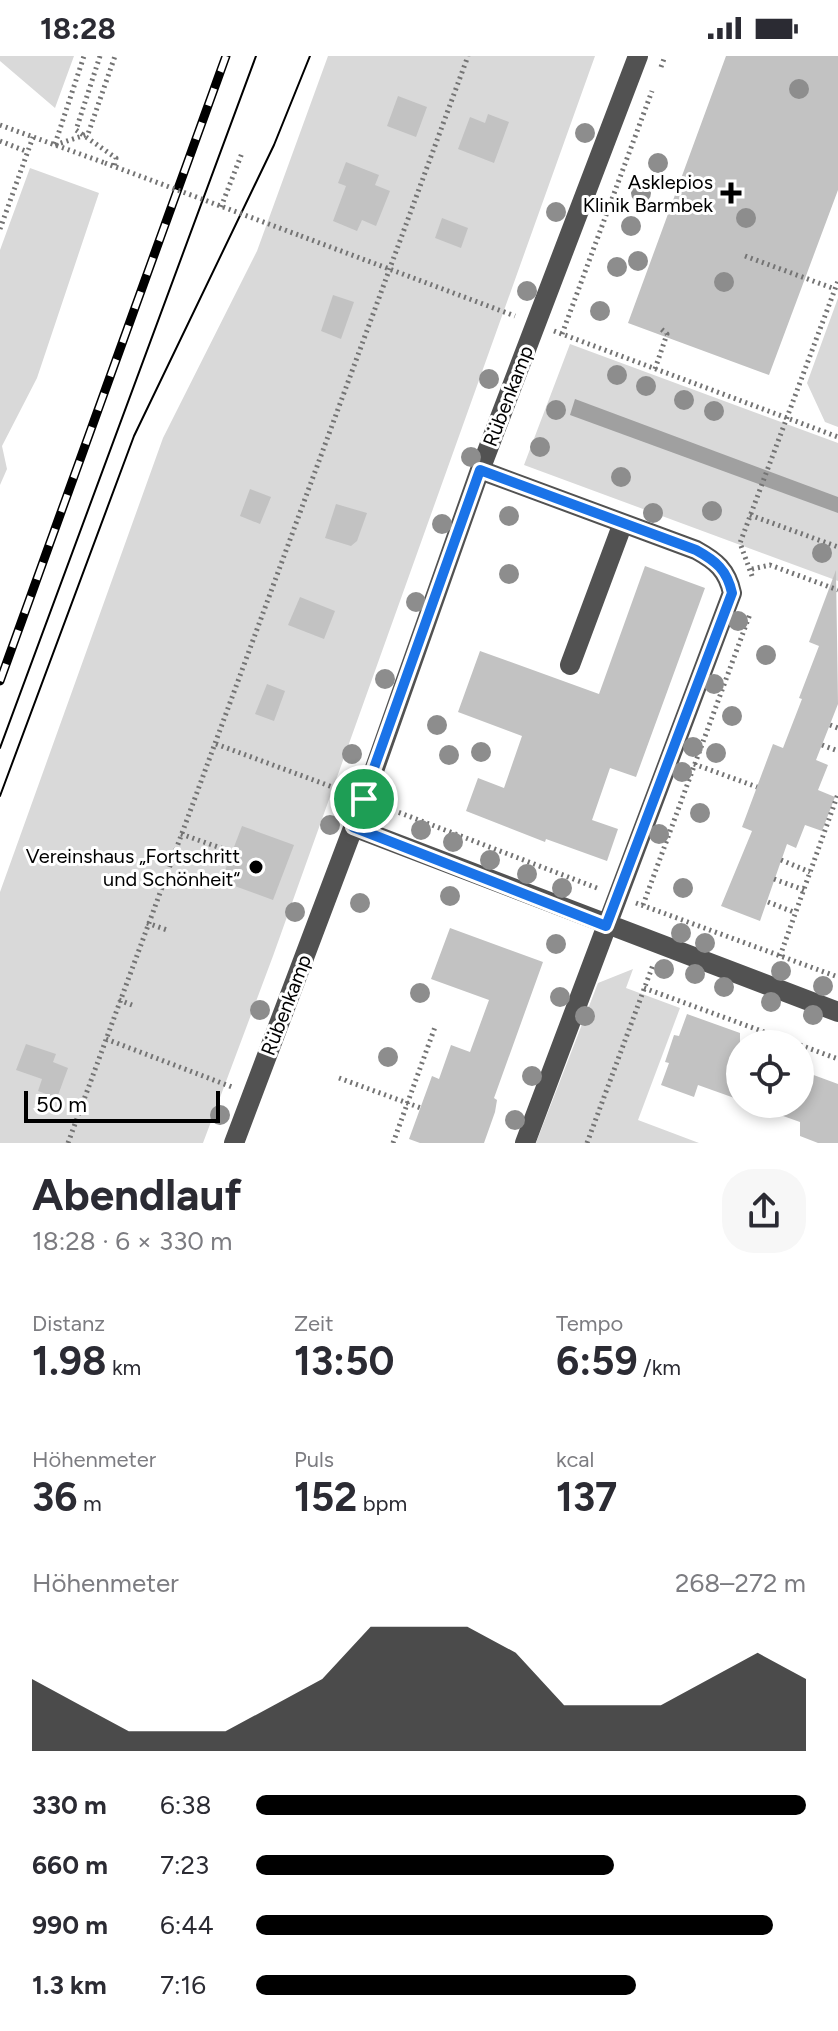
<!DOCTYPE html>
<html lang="de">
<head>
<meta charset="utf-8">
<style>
  :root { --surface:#fff; --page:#f7f7f7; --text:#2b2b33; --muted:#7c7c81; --accent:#000 }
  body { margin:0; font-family:Figtree,sans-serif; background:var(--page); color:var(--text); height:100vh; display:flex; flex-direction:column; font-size:30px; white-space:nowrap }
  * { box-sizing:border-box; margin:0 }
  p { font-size:26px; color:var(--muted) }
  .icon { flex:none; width:44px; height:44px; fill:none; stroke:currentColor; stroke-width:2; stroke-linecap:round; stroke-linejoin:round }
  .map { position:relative; height:1087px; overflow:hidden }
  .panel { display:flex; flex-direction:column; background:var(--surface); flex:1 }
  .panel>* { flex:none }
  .fabs { position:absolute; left:726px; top:974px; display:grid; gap:16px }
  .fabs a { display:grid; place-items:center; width:88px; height:88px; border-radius:50%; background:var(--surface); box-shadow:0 4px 12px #0003; font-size:40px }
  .scale { position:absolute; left:24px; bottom:20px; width:196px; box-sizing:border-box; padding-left:8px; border:4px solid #000; border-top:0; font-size:22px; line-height:28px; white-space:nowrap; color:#000; -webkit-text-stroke:6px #fff; paint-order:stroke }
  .pin { position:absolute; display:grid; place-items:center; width:68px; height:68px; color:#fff; margin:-34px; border:4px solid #fff; border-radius:50%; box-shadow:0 2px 8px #0007 }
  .round { display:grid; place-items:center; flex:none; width:84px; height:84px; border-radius:32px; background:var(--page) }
  .summary { display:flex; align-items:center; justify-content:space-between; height:136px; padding:0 32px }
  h1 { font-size:44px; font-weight:700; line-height:60px }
  .metrics { display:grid; grid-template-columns:repeat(3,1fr); gap:12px; height:136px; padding:8px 32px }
  .metrics div { display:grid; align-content:center }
  .metrics b { font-size:40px; font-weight:700 }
  .metrics small { font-size:22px; font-weight:400 }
  .metrics p { font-size:22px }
  .chart { height:224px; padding:16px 32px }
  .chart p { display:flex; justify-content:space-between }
  .chart svg { width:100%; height:144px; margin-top:8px; fill:var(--accent); opacity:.7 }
  ul { padding:0 32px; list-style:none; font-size:26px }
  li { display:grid; grid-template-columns:128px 96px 1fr; align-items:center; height:60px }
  li i { height:20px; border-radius:10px; background:var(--accent) }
  .status { display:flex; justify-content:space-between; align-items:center; height:56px; padding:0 40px; background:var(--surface); direction:ltr }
  .status svg { height:22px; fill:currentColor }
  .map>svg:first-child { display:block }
</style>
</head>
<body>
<div class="status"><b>18:28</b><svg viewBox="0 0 49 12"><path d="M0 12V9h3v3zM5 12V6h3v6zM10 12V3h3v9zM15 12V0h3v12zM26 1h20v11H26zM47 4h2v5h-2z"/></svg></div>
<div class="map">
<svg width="838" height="1087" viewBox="0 0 838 1087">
  <rect width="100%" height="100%" fill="#fff"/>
  <path fill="#d9d9d9" d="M0 0H74L55 52 0 5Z
    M328 0H595L273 900 203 1087H0V836L163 382 257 195Z
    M30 112 99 137 37 322 2 390 7 413 0 429V194Z
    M838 242V371L825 366 807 327Z
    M570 288 838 387V525L524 409Z
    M633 913 626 932 680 952 638 1064 699 1087H536L598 927Z"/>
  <path fill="#a0a0a0" d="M575 343 838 441V457L570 359Z"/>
  <path fill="#c2c2c2" d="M726 0H838V134L769 319 628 267Z
    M398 40 427 51 416 81 387 70Z
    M488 58 509 66 494 107 458 93 470 61 485 67Z
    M346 106 379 119 375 129 390 135 376 170 362 164 357 175 333 165 346 130 338 127Z
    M442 162 468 172 461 192 435 182Z
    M333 239 354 246 341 283 321 275Z
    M250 433 271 441 260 468 240 460Z
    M336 448 367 457 357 485 351 490 325 482Z
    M645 510 705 532 636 721 610 712 592 764 618 773 607 805 546 783 545 786 466 755 478 722 504 732 522 680 458 656 480 595 599 638Z
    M836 514 838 648 816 704 828 709 818 734 835 741 822 775 805 769 796 792 787 788 760 865 721 850 752 775 742 771 773 688 783 692 802 643 799 642 819 590 809 586Z
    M300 541 335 555 324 583 288 569Z
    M267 628 285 635 274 665 255 658Z
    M242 770 294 789 273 844 221 825Z
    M450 872 543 906 494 1042 497 1044 495 1056 484 1087H420L409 1083 432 1020 439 1023 451 989 470 996 489 944 431 923Z
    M687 958 740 977V1044L698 1029 694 1041 661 1029 669 1007 665 1006 674 979 679 980Z
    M26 988 56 998 53 1006 68 1012 57 1042 38 1035 42 1023 16 1014Z
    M800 1014 838 1028V1087H818L800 1080V1066L758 1051V1048H800Z"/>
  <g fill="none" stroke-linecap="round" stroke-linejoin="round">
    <path stroke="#747474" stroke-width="5" stroke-dasharray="2 4" stroke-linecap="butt" d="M661 11 665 0
      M0 69 105 107
      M0 85 28 96
      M55 88 84 0
      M55 89 88 78 115 0
      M221 151 242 97
      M0 173 33 81
      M301 180 515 260
      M745 200 835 233
      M554 275 838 381
      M562 278 652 35
      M655 313 667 278 660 272
      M750 459 838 491
      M752 513 770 509 838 534
      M752 520 740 487 838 225
      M830 669 838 672
      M216 688 346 736
      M822 689 838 695
      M694 708 757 731
      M382 750 597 832
      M181 778 232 796
      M781 804 810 816
      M774 823 804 834
      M768 846 796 857
      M636 847 838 921
      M643 849 750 558
      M147 867 167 874
      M780 900 838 738
      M644 932 797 988
      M119 944 132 949
      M106 983 232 1031
      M800 989 838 1003
      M339 1022 421 1052
      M68 1087 468 0
      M393 1087 435 971
      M587 1087 653 909"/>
    <path stroke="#525252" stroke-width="20" d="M480 414 696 494C716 505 727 514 732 537L525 1087
      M570 609 623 467
      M353 771 838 956
      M234 1087 364 743 480 414 638 0"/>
    <path stroke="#000" stroke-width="2" d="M0 692 256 0
      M0 740 134 380 274 89 310 0"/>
    <g stroke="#000" stroke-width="9">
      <path id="rail" d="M0 625 226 0"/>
    </g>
    <use href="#rail" stroke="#fff" stroke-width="6" stroke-dasharray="18" stroke-linecap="butt"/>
    <path stroke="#747474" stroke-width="5" stroke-dasharray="2 4" stroke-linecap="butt" d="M100 0 76 74 116 102 114 111
      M105 107 301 180"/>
  </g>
  <g fill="#8d8d8d">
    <circle cx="799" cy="33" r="10"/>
    <circle cx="585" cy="77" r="10"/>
    <circle cx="658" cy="107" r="10"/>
    <circle cx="641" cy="137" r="10"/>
    <circle cx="556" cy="156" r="10"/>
    <circle cx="746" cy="162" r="10"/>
    <circle cx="631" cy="170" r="10"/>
    <circle cx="638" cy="205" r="10"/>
    <circle cx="617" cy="211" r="10"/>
    <circle cx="724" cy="226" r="10"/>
    <circle cx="527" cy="235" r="10"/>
    <circle cx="600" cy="255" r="10"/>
    <circle cx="617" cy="319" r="10"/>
    <circle cx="489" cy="323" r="10"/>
    <circle cx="646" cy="330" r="10"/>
    <circle cx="684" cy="344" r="10"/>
    <circle cx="556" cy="354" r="10"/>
    <circle cx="714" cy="355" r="10"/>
    <circle cx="540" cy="391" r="10"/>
    <circle cx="471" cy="401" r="10"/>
    <circle cx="621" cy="421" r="10"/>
    <circle cx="712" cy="455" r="10"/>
    <circle cx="653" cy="457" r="10"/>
    <circle cx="509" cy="460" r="10"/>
    <circle cx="442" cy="468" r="10"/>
    <circle cx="822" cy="497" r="10"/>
    <circle cx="509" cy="518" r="10"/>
    <circle cx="416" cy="546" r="10"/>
    <circle cx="738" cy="565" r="10"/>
    <circle cx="766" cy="599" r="10"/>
    <circle cx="385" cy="623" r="10"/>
    <circle cx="714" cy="628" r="10"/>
    <circle cx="732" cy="660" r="10"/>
    <circle cx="437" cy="669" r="10"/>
    <circle cx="693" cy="691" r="10"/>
    <circle cx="481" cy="696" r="10"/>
    <circle cx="716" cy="697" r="10"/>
    <circle cx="352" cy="698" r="10"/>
    <circle cx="449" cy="699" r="10"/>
    <circle cx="682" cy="716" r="10"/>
    <circle cx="700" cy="757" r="10"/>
    <circle cx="330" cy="769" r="10"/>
    <circle cx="421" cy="774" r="10"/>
    <circle cx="659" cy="778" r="10"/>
    <circle cx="453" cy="786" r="10"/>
    <circle cx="490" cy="804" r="10"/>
    <circle cx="527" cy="818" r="10"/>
    <circle cx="562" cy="832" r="10"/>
    <circle cx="683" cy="832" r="10"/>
    <circle cx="450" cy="840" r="10"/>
    <circle cx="360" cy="847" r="10"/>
    <circle cx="295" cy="856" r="10"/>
    <circle cx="681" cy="877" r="10"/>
    <circle cx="705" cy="887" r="10"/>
    <circle cx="556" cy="888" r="10"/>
    <circle cx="664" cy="913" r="10"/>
    <circle cx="781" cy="915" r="10"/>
    <circle cx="695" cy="918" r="10"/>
    <circle cx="823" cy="930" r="10"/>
    <circle cx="724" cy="931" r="10"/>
    <circle cx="420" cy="937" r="10"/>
    <circle cx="560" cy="941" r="10"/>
    <circle cx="771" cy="946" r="10"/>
    <circle cx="260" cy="954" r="10"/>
    <circle cx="813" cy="959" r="10"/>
    <circle cx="585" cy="960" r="10"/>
    <circle cx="388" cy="1001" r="10"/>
    <circle cx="532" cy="1020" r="10"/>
    <circle cx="220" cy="1059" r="10"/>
    <circle cx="515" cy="1064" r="10"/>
  </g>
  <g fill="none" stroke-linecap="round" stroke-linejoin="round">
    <g stroke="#fff" stroke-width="16">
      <path id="route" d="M480 414 696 494C716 505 727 514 732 537L606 870 353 771Z"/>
    </g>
    <use href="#route" stroke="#1a73e8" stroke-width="10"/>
  </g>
  <g fill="#000" stroke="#fff" stroke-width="3">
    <path d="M727 125h8v8h8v8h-8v8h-8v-8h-8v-8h8z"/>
    <circle cx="256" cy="811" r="8"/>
  </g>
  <g text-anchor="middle" stroke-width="6" stroke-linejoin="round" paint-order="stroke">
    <g font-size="20" fill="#000" stroke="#fff" text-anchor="end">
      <text x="713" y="133">Asklepios<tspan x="713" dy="23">Klinik Barmbek</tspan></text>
      <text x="240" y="807">Vereinshaus „Fortschritt<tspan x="240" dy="23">und Schönheit“</tspan></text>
    </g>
    <g font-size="20" fill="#000" stroke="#fff">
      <text transform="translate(508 340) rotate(-69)" y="7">Rübenkamp</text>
      <text transform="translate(286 949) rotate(-69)" y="7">Rübenkamp</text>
    </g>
  </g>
</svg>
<div class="fabs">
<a><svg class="icon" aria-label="locate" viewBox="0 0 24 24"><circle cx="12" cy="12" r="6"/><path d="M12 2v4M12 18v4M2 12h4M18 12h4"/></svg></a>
</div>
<div class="scale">50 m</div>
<div class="pin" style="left:364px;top:743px;background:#1e9e55"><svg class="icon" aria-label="arrive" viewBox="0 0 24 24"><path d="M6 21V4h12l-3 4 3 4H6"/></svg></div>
</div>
<section class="panel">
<div class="summary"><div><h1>Abendlauf</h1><p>18:28 · 6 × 330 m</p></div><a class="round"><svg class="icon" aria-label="share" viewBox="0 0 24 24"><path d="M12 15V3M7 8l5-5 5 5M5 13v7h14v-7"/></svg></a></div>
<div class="metrics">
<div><p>Distanz</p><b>1.98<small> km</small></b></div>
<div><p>Zeit</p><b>13:50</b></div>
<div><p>Tempo</p><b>6:59<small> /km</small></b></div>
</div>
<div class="metrics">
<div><p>Höhenmeter</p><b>36<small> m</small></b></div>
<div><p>Puls</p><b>152<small> bpm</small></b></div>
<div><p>kcal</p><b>137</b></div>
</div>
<div class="chart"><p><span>Höhenmeter</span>268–272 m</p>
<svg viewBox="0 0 160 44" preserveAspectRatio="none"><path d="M0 44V22L10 30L20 38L30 38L40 38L50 30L60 22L70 6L80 6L90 6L100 14L110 30L120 30L130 30L140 22L150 14L160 22V44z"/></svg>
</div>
<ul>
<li><b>330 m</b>6:38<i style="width:100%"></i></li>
<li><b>660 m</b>7:23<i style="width:65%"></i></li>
<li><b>990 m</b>6:44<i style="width:94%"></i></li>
<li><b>1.3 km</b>7:16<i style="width:69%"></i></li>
</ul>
</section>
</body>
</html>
